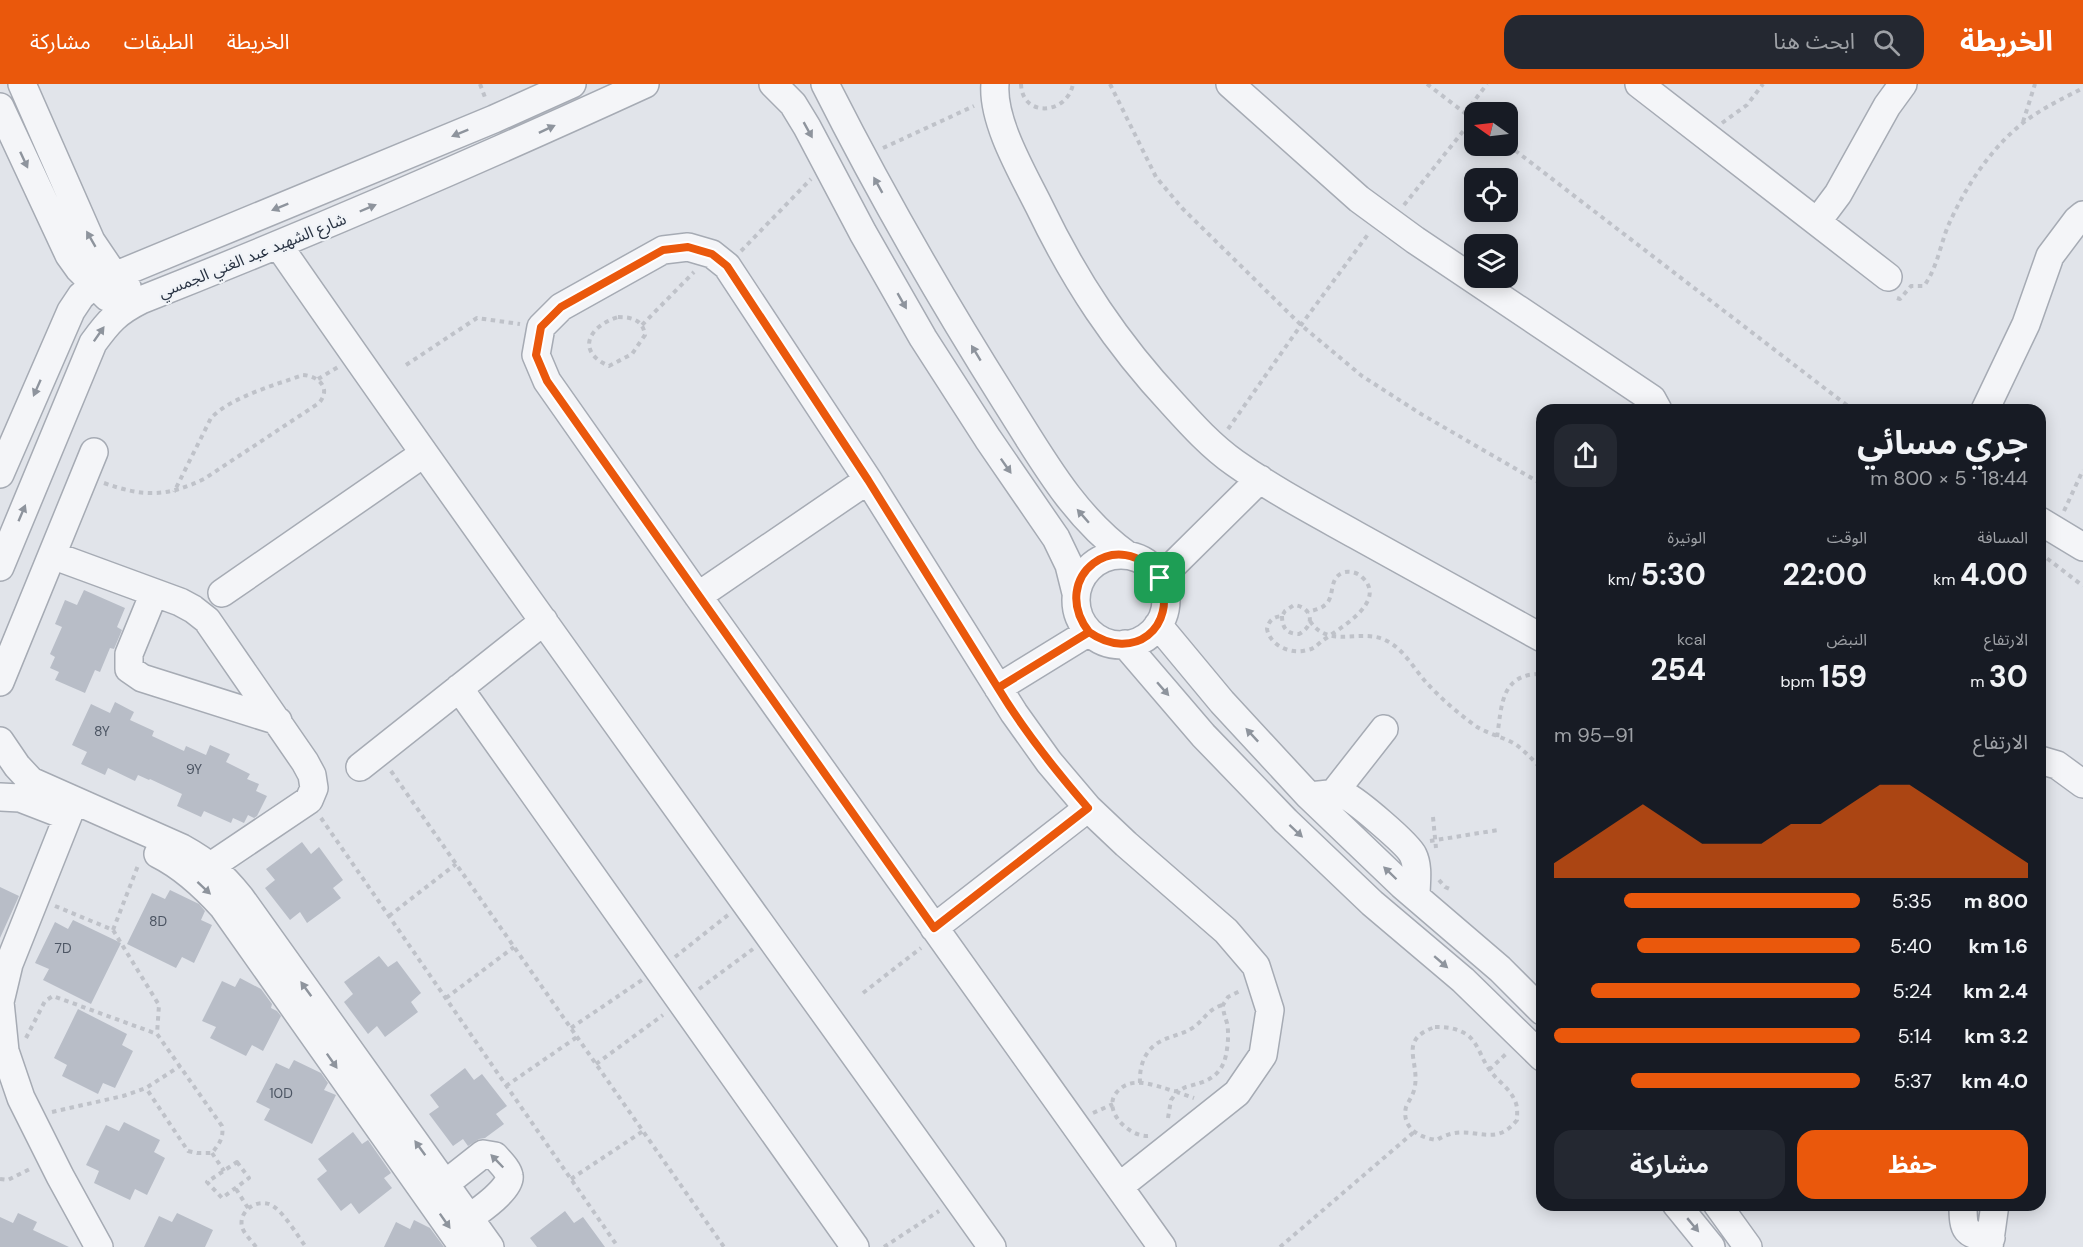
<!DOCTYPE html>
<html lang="ar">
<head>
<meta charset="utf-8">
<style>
  :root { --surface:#171b24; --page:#242831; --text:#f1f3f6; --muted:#9ea1a6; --accent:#ea580c }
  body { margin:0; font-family:"DM Sans","Noto Sans Arabic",sans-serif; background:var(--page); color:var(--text); direction:rtl; height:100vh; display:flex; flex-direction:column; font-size:22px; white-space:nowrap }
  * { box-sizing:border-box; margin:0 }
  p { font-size:20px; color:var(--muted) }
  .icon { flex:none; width:33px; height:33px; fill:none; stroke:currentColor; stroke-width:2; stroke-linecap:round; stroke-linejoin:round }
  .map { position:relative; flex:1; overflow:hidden; direction:ltr }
  .sheet { position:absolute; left:1536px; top:320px; width:510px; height:807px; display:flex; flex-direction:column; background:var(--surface); border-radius:18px; box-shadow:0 3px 15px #0003; direction:rtl }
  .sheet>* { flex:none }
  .needle { width:39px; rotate:284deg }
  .tools { position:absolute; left:1464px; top:18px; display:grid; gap:12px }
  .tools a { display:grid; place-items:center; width:54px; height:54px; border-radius:12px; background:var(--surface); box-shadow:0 3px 15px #0003; font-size:30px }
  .pin { position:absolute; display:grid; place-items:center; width:51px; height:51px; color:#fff; margin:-26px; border-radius:12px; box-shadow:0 3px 9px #0006 }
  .round { display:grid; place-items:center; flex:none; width:63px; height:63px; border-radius:18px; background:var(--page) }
  .headline { display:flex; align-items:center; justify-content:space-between; height:102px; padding:0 18px }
  h1 { font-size:33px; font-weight:700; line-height:45px }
  .metrics { display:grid; grid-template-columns:repeat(3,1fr); gap:9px; height:102px; padding:6px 18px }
  .metrics div { display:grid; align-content:center }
  .metrics b { font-size:30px; font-weight:700 }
  .metrics small { font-size:16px; font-weight:400 }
  .metrics p { font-size:16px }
  .chart { height:168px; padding:12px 18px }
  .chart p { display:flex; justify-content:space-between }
  .chart svg { width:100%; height:108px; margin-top:6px; fill:var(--accent); opacity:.7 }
  .action { display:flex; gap:12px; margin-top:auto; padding:12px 18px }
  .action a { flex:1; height:69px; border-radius:18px; background:var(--accent); color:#fff; font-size:24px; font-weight:700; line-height:69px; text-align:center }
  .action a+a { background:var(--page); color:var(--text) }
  ul { padding:0 18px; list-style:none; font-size:20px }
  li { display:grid; grid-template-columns:96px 72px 1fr; align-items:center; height:45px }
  li i { height:15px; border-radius:8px; background:var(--accent) }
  header { display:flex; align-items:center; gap:36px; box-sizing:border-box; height:84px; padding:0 30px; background:var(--accent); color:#fff }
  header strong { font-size:28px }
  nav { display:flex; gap:33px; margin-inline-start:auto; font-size:21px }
  .search { width:420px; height:54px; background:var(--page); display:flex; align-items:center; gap:15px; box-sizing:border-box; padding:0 21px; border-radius:18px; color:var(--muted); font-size:22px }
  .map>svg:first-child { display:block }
</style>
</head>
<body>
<header>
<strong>الخريطة</strong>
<div class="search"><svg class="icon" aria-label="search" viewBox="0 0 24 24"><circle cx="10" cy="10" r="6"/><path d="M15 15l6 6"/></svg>ابحث هنا</div>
<nav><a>الخريطة</a><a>الطبقات</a><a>مشاركة</a></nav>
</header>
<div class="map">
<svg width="2083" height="1163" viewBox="0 0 2083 1163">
  <rect width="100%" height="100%" fill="#e1e4ea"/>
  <path fill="#b8bdc7" d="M84 506 125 524 117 543 122 546 114 565 110 564 100 588 95 586 85 609 55 596 59 588 50 584 55 573 50 570 62 543 55 540 65 516 77 521Z
    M115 618 134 628 130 636 154 647 152 652 184 667 186 662 206 671 210 661 230 670 226 678 250 690 247 695 259 700 256 707 267 712 257 732 254 734 248 731 244 739 233 734 231 739 204 727 201 733 177 722 182 710 150 695 149 696 138 691 135 697 108 684 105 691 81 680 87 668 72 661 91 620 110 629Z
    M302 758 311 770 319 763 343 796 333 804 341 814 307 839 300 828 290 836 265 804 275 796 266 785Z
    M0 803 19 812 0 854Z
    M170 806 199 820 205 827 201 836 212 841 194 879 182 873 176 884 127 860 152 809 165 815Z
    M73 836 121 859 91 920 43 896 49 885 35 879 55 838 68 845Z
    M379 872 388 883 397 877 421 909 411 918 418 928 385 953 377 942 368 950 344 918 353 910 344 898Z
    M240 894 261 905 272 920 271 924 277 927 281 932 263 967 252 961 246 972 210 954 216 943 202 937 222 897 235 903Z
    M78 925 127 950 122 961 133 967 115 1004 103 999 98 1010 62 992 67 981 54 974Z
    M294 976 321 989 328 999 324 1006 336 1011 312 1060 264 1036 270 1025 256 1018 276 979 289 985Z
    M465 984 474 996 482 990 507 1022 496 1030 504 1040 485 1054 479 1055 468 1062 463 1055 453 1062 429 1030 439 1023 430 1011Z
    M124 1038 160 1056 154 1068 165 1074 147 1111 135 1105 130 1116 94 1099 99 1087 86 1081 106 1041 119 1047Z
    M353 1048 362 1060 368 1056 391 1089 384 1094 392 1104 359 1130 351 1119 341 1127 317 1095 327 1087 318 1075Z
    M565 1127 574 1139 583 1133 605 1163H537L530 1154Z
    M18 1129 37 1138 33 1146 69 1163H0V1133L13 1139Z
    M177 1129 213 1146 205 1163H144L159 1132 172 1138Z
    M414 1136 430 1144 444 1163H384L396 1138 410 1145Z"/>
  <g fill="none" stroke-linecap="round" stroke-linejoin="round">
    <g stroke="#a6abb4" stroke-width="30">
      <path id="minor" d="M22 0 91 157 114 191 127 203
        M773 0 793 20 807 43 863 149 923 254 988 355 1056 454 1069 481 1076 509
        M825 0C880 109 941 215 1006 318 1041 373 1072 431 1127 471
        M995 0C992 37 1022 88 1039 122 1075 197 1116 259 1173 320 1192 341 1212 363 1235 379 1273 406 1315 428 1356 451 1418 485 1480 520 1542 554
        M1230 0 1359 115 1415 156 1652 315 1658 326
        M1639 0 1888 193
        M0 23 69 171 79 185 107 213
        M1817 138 1838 110 1887 22 1903 0
        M279 162C512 498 754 829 992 1163
        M1985 326 2026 240 2050 172 2077 136 2083 131
        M0 390 71 227 81 212 95 200 494 35 572 0
        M2040 437 2083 463
        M52 471 180 518 193 525 207 536 305 678 312 691 314 704 309 716 211 782
        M1076 516a45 45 0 1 1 90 0a45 45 0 1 1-90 0Z
        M0 483 93 259C109 237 117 228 141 216 311 149 479 76 645 0
        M1160 494 1260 395
        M154 509 129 570V585L142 594 278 637
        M222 509 423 370
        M698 512 868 396
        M1158 541 1222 618 1309 712 1402 801 1500 885 1542 927
        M1125 560 1203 651 1286 737 1372 819 1463 896 1542 973
        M0 598 94 368
        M459 604 855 1163
        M998 604 1089 548
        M0 657 17 682 31 697 182 764C209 779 221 790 240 813L490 1163
        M2040 676 2057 681 2083 700
        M360 683 544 537
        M1333 710 1384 645
        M1309 712C1321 711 1336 708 1346 712 1357 717 1408 760 1413 771 1419 783 1416 799 1416 812
        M0 713 20 714 64 731
        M68 732 9 880 0 918 5 967 21 1014 60 1092 99 1163
        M158 770C184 783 204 802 223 823L463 1163
        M934 844 1088 724
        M445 1100 483 1070 495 1072C499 1077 508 1085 509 1092 512 1104 479 1127 469 1134
        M1120 1102 1237 1009 1263 971 1270 926 1256 882 1226 847 1126 760 1088 724 1049 678 1014 629 868 396 727 182 712 170 688 163 663 166 561 223 541 243 536 271 547 297 698 512 1162 1163
        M1676 1120 1711 1163
        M1717 1120 1748 1163
        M1963 1120C1963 1148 1965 1150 1991 1154
        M1989 1163 1995 1120"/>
    </g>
    <path stroke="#bfc2c9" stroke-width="4" stroke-dasharray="4.5 4.5" stroke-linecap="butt" d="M480 0 486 16
      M1021 0C1022 34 1067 31 1073 0
      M1110 0 1156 93 1182 124 1301 241 1362 292 1421 330 1542 400
      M1427 0 1474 36
      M1465 29 1487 0
      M2023 38 2035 0
      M1722 39 1747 21 1763 0
      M1508 61 1853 326
      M883 64 974 22
      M1404 121 1473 35
      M741 167 811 95
      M1897 214 1900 215 1911 202H1924C1937 184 1940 162 1948 142 1968 97 1999 51 2042 26 2055 18 2070 11 2083 4
      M618 233C632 233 643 236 645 251L632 270 609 282C575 267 589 242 618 233Z
      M642 241 694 188
      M406 281 477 234 520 240
      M318 295 338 283
      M1228 345 1301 241 1369 149
      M104 399C143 413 167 413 204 395L319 319C332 304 318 292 303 291 275 301 231 313 211 334L174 408
      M2064 427 2083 386
      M2040 469 2083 502
      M1282 532C1282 544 1287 550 1299 550 1316 541 1312 523 1294 521L1285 527 1282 532C1273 533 1269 536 1267 545 1270 562 1292 571 1307 566 1314 565 1317 561 1322 557 1338 545 1389 518 1362 493 1358 489 1351 487 1345 488 1327 493 1336 513 1325 521 1321 525 1314 526 1308 528
      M1310 537C1329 566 1362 543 1387 557 1403 565 1413 583 1425 597 1440 614 1459 630 1477 643 1489 650 1503 653 1515 660 1525 667 1534 677 1542 686
      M1497 653C1502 622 1500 589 1542 590
      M391 687 724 1163
      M1433 733 1436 764
      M321 734 618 1163
      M1430 757 1498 746
      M1439 796 1445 803 1452 806
      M55 822 113 846 159 921 157 950
      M389 832 456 780
      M113 846 139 779
      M675 873 728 831
      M699 905 753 865
      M863 909 921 864
      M446 914 514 863
      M1435 943C1447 943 1456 944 1466 950 1478 958 1481 974 1489 985 1497 997 1510 1004 1515 1017 1518 1023 1517 1030 1517 1036 1492 1068 1470 1035 1437 1056 1420 1054 1401 1044 1406 1023 1409 1016 1414 1010 1415 1002 1419 975 1398 956 1435 943Z
      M571 944 642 896
      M26 954 45 917 53 912 157 950 222 1042C224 1054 219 1060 212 1069H197L188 1067 146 1004
      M596 980 663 931
      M1489 986 1507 969
      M1140 999C1139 980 1146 964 1163 956 1174 951 1184 950 1194 943 1205 935 1209 924 1223 921
      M506 1002 577 953
      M52 1028 123 1012 146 1004 180 982
      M1093 1029 1113 1020
      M1168 1034 1171 1016 1177 1008 1194 1014
      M1148 1052C1128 1053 1098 1023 1120 1005 1132 994 1150 1000 1164 1004 1168 1005 1174 1008 1177 1007 1180 1007 1183 1004 1186 1003 1205 998 1221 994 1226 971 1228 961 1229 949 1227 939 1225 932 1223 928 1223 921L1228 913 1242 906
      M212 1069 224 1087
      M237 1078 249 1094 222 1114 207 1098Z
      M0 1095 8 1096 32 1084
      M571 1095 643 1047
      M236 1105 248 1124
      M256 1163C252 1157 244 1150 242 1143 238 1126 259 1113 273 1122 285 1130 297 1151 306 1163
      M884 1163 939 1127
      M1280 1163 1414 1048"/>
    <use href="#minor" stroke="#f4f5f8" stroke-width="27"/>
  </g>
  <defs><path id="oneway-solid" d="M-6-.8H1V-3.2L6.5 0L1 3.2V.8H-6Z" transform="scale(1.5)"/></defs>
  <g fill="#8e949d">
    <use href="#oneway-solid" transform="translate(547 45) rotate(-25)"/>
    <use href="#oneway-solid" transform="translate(808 46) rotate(61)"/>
    <use href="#oneway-solid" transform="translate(460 49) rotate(158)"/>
    <use href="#oneway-solid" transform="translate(24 76) rotate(65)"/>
    <use href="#oneway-solid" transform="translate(878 101) rotate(-119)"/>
    <use href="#oneway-solid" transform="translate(280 123) rotate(158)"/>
    <use href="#oneway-solid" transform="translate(368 124) rotate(-23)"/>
    <use href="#oneway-solid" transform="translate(91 155) rotate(-120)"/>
    <use href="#oneway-solid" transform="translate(902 217) rotate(60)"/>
    <use href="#oneway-solid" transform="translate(99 250) rotate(-55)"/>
    <use href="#oneway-solid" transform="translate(976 269) rotate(-121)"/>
    <use href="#oneway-solid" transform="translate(37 304) rotate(114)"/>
    <use href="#oneway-solid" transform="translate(1006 382) rotate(55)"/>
    <use href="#oneway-solid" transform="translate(22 429) rotate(-67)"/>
    <use href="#oneway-solid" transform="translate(1083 432) rotate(-131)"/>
    <use href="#oneway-solid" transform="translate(1163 605) rotate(49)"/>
    <use href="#oneway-solid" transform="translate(1252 651) rotate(-133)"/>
    <use href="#oneway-solid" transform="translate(1296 747) rotate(43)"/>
    <use href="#oneway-solid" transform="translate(1390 789) rotate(-136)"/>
    <use href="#oneway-solid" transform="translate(204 804) rotate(43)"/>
    <use href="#oneway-solid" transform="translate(1441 878) rotate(41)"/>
    <use href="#oneway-solid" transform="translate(306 905) rotate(-126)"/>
    <use href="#oneway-solid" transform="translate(332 977) rotate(55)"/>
    <use href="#oneway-solid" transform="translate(420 1064) rotate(-126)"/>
    <use href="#oneway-solid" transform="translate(497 1077) rotate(-134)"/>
    <use href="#oneway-solid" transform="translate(445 1137) rotate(55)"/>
    <use href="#oneway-solid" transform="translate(1693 1141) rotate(50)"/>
  </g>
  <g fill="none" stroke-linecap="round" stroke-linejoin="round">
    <g stroke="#fff" stroke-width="12">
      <path id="route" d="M1160 494C1178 544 1133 579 1089 548L998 604 868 396 727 182 712 170 688 163 663 166 561 223 541 243 536 271 547 297 934 844 1088 724C1055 686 1024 647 998 604L1089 548C1047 493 1119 438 1160 494"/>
    </g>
    <use href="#route" stroke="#ea580c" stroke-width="8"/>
  </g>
  <g text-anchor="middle" stroke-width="4.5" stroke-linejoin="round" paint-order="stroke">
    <g font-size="14" fill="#4c5563">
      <text x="102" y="652">8Y</text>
      <text x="194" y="690">9Y</text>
      <text x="158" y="842">8D</text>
      <text x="63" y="869">7D</text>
      <text x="281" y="1014">10D</text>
    </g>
    <g font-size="16" fill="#283242" stroke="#f0f3f7">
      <text transform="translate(252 171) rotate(-22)" y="6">شارع الشهيد عبد الغني الجمسي</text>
    </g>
  </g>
</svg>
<div class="tools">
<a><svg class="needle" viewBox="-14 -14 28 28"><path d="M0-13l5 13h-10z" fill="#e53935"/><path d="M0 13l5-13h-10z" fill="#9ea1a6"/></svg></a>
<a><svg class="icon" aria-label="locate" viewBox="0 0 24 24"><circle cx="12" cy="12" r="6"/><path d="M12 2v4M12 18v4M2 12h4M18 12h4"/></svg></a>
<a><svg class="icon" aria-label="layers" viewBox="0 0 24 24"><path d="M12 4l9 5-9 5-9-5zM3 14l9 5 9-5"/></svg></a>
</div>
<div class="pin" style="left:1160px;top:494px;background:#1e9e55"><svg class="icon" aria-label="arrive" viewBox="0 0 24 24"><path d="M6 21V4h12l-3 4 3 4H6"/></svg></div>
<section class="sheet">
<div class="headline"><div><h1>جري مسائي</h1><p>18:44 · 5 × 800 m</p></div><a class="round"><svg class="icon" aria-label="share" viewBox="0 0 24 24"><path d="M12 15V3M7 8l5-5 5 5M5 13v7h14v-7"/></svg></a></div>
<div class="metrics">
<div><p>المسافة</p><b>4.00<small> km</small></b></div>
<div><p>الوقت</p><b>22:00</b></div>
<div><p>الوتيرة</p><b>5:30<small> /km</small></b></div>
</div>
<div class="metrics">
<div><p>الارتفاع</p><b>30<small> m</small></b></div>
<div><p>النبض</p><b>159<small> bpm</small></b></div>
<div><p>kcal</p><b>254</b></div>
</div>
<div class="chart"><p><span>الارتفاع</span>91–95 m</p>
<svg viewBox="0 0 160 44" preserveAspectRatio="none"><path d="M0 44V38L10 30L20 22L30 14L40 22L50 30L60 30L70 30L80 22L90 22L100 14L110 6L120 6L130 14L140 22L150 30L160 38V44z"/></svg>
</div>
<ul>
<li><b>800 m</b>5:35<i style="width:77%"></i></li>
<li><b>1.6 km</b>5:40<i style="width:73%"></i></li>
<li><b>2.4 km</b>5:24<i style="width:88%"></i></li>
<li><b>3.2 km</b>5:14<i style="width:100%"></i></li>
<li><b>4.0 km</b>5:37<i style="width:75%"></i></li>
</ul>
<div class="action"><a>حفظ</a><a>مشاركة</a></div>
</section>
</div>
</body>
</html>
